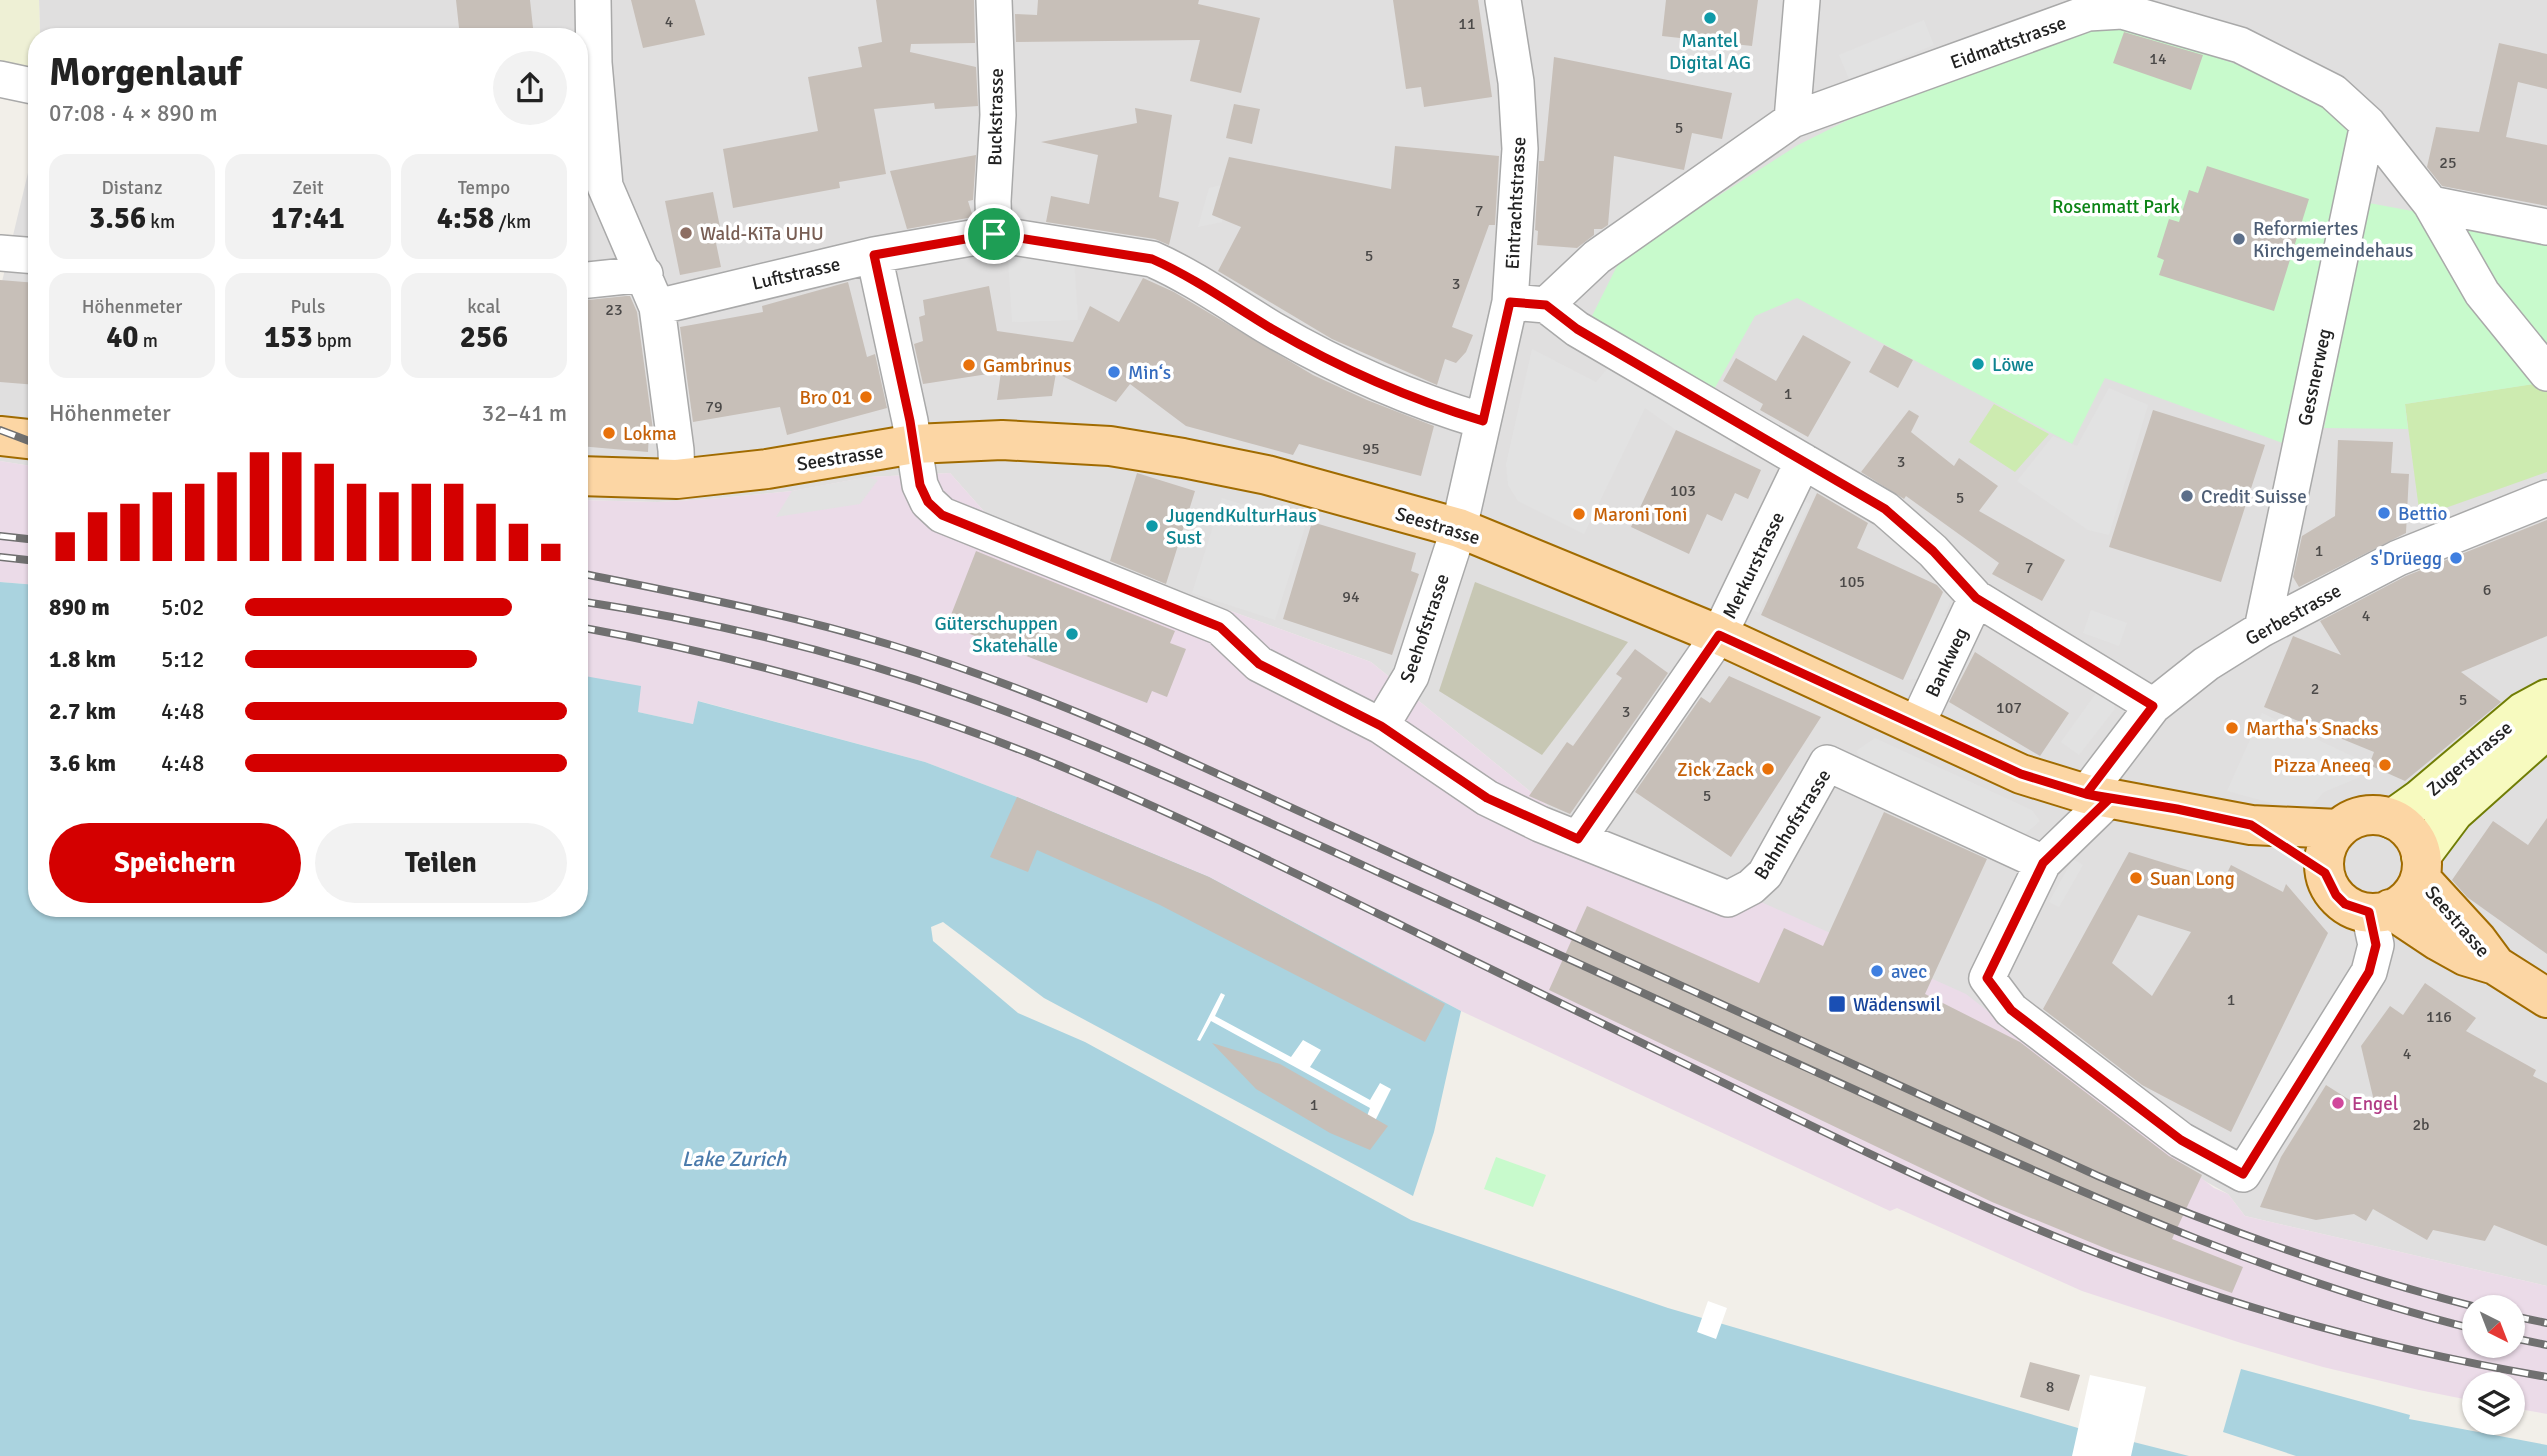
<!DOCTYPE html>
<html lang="de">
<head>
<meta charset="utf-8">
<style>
  :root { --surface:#fff; --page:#f2f2f2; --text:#222; --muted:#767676; --accent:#d40000 }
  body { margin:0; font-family:Signika,sans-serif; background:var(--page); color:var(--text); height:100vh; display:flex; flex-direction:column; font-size:26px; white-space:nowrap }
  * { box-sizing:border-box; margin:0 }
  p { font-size:23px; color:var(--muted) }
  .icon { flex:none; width:38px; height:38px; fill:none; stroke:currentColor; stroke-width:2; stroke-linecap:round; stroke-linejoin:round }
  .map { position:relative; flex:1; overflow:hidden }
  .sheet { position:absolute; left:28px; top:28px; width:560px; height:889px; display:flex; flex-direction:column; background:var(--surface); border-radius:28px; box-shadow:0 2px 5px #0004 }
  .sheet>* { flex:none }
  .needle { width:46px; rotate:138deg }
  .buttons { position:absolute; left:2462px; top:1295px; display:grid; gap:14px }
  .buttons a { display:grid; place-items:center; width:63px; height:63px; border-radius:50%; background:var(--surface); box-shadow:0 2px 5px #0004; font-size:35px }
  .pin { position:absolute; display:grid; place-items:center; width:60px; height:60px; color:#fff; margin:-30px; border:4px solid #fff; border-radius:50%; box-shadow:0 2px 7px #0007 }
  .round { display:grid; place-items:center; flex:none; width:74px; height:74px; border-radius:37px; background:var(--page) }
  .summary { display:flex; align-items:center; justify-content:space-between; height:119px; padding:0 21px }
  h1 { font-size:38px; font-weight:700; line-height:52px }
  .metrics { display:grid; grid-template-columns:repeat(3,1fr); gap:10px; height:119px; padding:7px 21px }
  .metrics div { display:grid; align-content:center; border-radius:18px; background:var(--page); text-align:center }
  .metrics b { font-size:30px; font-weight:700 }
  .metrics small { font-size:19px; font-weight:400 }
  .metrics p { font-size:19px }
  .chart { height:196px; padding:14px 21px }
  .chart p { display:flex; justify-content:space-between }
  .chart svg { width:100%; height:126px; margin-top:7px; stroke:var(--accent); stroke-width:6 }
  .primary-button { display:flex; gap:14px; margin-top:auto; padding:14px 21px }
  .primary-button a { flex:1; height:80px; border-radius:42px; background:var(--accent); color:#fff; font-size:28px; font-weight:700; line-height:80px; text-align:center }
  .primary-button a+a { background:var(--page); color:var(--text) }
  ul { padding:0 21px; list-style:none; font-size:23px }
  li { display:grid; grid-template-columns:112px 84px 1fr; align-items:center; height:52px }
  li i { height:18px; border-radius:9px; background:var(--accent) }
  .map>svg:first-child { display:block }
</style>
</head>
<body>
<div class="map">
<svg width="2547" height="1456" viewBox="0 0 2547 1456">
  <rect width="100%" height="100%" fill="#f2efe9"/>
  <path fill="#e0dfdf" d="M39 0H2547V1286L2245 1216 2228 1194 1580 832 1371 662 997 526 950 473 869 477 792 491 709 499 657 502 579 500V37H40Z
    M37 135V467L0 461V290Z"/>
  <path fill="#ebdbe8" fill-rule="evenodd" d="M0 461 37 467V585L0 582Z
    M950 473 997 526 1371 662 1580 832 1712 880 1966 994 2214 1188 2228 1194 2245 1216 2547 1286V1414L2513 1408V1384H2474V1401L2419 1390 2323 1367 2241 1343 2082 1291 1897 1208 1890 1211 1461 1011 1209 877 1017 797 925 762 699 701 693 724 638 712 579 675V500L657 502 709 499 792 491 869 477ZM2474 1307H2513V1346H2474Z"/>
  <path fill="#c7c7b4" d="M1475 582 1628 642 1542 755 1439 691Z"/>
  <path fill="#eef0d5" d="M0 0H39L40 37H37V81L0 74Z"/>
  <path fill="#cdebb0" d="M2545 382 2547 385V472L2420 517 2405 404Z
    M1994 404 2049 434 2015 472 1969 442Z"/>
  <path fill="#c8facc" d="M2118 24 2295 84 2356 135 2291 446 2105 378 2072 444 1797 298 1755 316 1707 402 1586 328 1621 258 1798 145 1854 117 2088 30Z
    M2369 203 2547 236V382L2405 404 2408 429 2324 428Z
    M1496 1157 1546 1175 1533 1207 1484 1189Z"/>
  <path fill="#e2e2e2" d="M1924 20 1934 45 1849 79 1839 55Z
    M1230 183 1222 222 1198 227 1209 188Z
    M1007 247 1074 258 1078 320 1012 322Z
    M1532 349 1596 382 1613 362 1748 433 1728 455 1676 430 1645 408 1584 534 1518 501 1508 485 1506 464Z
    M2109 388 2148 405 2109 535 2088 530 2017 481 2053 436 2077 446Z
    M868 477 878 480 860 504 776 517 792 491Z
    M1222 498 1306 524 1275 620 1192 593Z
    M1800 499 1810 504 1759 613 1749 608Z
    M1945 589 1954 593 1944 616 1957 615 1929 678 1903 680Z
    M2091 610 2127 623 2119 646 2083 633Z
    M2099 689 2115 702 2114 710 2079 755 2061 742Z
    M2262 713 2354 757 2360 777 2324 792 2306 812 2227 791Z
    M1875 738 2032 810 2040 821 2023 836 1864 762 1856 751Z
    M2073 859 2083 865 2059 907 2049 902Z"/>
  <path fill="#aad3df" d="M0 582 37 585V908H579V675L641 686 638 712 693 724 698 701 925 762 1017 797 1209 877 1461 1011 1434 1132 1413 1196 1044 998 943 922 931 927 933 941 1018 1013 1085 1042 1411 1220 1668 1308 2078 1428 2189 1456H0Z
    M2241 1369 2410 1415 2409 1419 2547 1445V1456H2296L2223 1432Z"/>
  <path fill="#fff" d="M1221 993 1225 995 1215 1016 1291 1057 1303 1040 1321 1050 1310 1067 1370 1100 1380 1083 1391 1089 1375 1121 1367 1116 1370 1108 1211 1021 1200 1041 1197 1040Z
    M1708 1301 1727 1308 1716 1339 1697 1332Z
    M2090 1375 2146 1387 2131 1456H2072Z"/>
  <path fill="#c7bfb8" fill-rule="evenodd" d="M456 0H530L534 37H460Z
    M631 0H695L705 35 643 48Z
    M876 0H974L975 43 911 44 910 52 976 67 978 106 935 109 934 103 874 109 886 174 839 182 840 188 733 208 723 149 818 131 808 77 862 67 858 47 882 42Z
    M1038 0H1199L1198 4 1260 18 1241 93 1190 81 1200 40 1016 42 1015 14 1037 15Z
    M1393 0H1478L1492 97 1424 107 1421 87 1406 89Z
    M1666 0H1758L1752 46 1662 36Z
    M2124 32 2203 55 2191 90 2113 63Z
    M2499 43 2547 54V89L2518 82 2506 137 2547 145V206L2442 186 2427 167 2436 127 2479 132Z
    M1554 57 1732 93 1722 139 1692 133 1684 170 1614 156 1608 225 1602 229H1594V235L1577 248 1537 245 1538 231 1535 230 1539 161H1544Z
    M1234 104 1260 109 1252 144 1226 138Z
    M1135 108 1172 115 1159 197 1179 202 1169 245 1155 239 1046 222 1051 196 1089 204 1098 155 1041 142 1137 123Z
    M1395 146 1499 156 1495 225H1489L1452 327 1473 335 1466 352 1456 363 1445 359 1437 385 1332 339 1218 271 1241 227 1212 215 1229 157 1391 189Z
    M976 155 973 200 968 201 973 217 907 229 890 171Z
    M2207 166 2309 199 2274 311 2159 275 2164 260 2157 257 2169 219 2179 222 2189 190 2198 193Z
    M713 192 723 242 716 243 721 267 680 275 665 201Z
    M1143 278 1174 292 1313 375 1367 400 1434 426 1421 476 1299 444 1293 455 1186 426 1130 384 1116 402 1056 373 1052 396 997 400 1001 372 923 384 914 344 923 341 919 317 925 315 923 300 989 286 997 331 1073 342 1090 306 1119 322Z
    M0 280 37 283V385L0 382Z
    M848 282 867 357 875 354 887 408 787 435 780 407 693 422 680 327 763 312 762 306Z
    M626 296H630L637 312 653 430 649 431 648 452 579 446V301Z
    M1803 335 1851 362 1808 437 1760 410 1763 404 1723 381 1736 358 1776 381Z
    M1884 345 1913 360 1898 388 1869 372Z
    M1909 410 1919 416 1911 432 1954 466 1959 458 1998 486 1979 511 2065 560 2042 601 1992 574 1999 563 1906 496 1904 499 1861 472Z
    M2153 410 2265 445 2221 582 2109 547Z
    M1676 430 1761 470 1748 499 1735 493 1722 521 1707 514 1689 554 1631 527Z
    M2338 440 2393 442 2391 473 2409 474 2406 533 2299 587 2293 577 2302 536 2335 516Z
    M1137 473 1195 491 1166 584 1110 561Z
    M1817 493 1868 523 1857 548 1937 585 1943 592 1903 680 1761 615Z
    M2547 520V636L2461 672 2501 702 2405 781 2369 765 2374 752 2264 707 2293 636 2341 655 2320 621 2406 576Z
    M1312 522 1416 553 1411 571 1419 574 1392 655 1283 619Z
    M976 551 1175 631 1170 643 1186 649 1167 697 1152 691 1147 703 947 625Z
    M1635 649 1668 673 1570 814 1529 796 1567 742 1573 746 1622 678 1616 674Z
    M1975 652 2069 713 2040 756 1949 702Z
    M1729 676 1821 717 1731 857 1635 792 1701 697 1710 703Z
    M1017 797 1209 877 1445 1004 1425 1042 1160 905 1037 850 1028 872 990 857Z
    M1884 812 1987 859 1925 994 2020 1042 2169 1156 2202 1175 2172 1239 2243 1267 2232 1293 2112 1251 1992 1202 1549 990 1587 906 1759 983 1784 928 1823 946Z
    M2547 818V954L2467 897 2452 880 2493 821 2528 845Z
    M2129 852 2223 881 2231 865 2283 892 2286 884 2328 933 2231 1132 2142 1085 2043 1009ZM2138 915 2191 932 2152 996 2112 963Z
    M2425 983 2476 1018 2466 1031 2536 1070 2533 1076 2547 1083V1246L2494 1225 2485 1241 2433 1230 2427 1240 2373 1209 2366 1221 2354 1214 2316 1220 2260 1207 2281 1157 2326 1085 2378 1118 2361 1046 2390 1006 2403 1015Z
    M1212 1043 1280 1064 1388 1126 1370 1150 1330 1133 1256 1089Z
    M2030 1362 2080 1375 2069 1411 2020 1397Z"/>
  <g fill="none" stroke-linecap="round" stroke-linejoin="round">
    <g stroke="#a9a9a9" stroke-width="38">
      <path id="street" d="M593 0 594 63 605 186 657 307 676 450 677 479
        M0 79 37 87
        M1792 120 1802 0
        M2431 204 2547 227
        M994 234 993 201 998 115 994 0
        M0 253 37 256
        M874 255 910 421 920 485 928 502 942 515 1220 627 1259 664 1381 726 1487 798 1540 824 1728 899 1751 887 1765 874 1827 763 2043 863
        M579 281 645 274
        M1510 302 1546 305 1597 257 1792 120 2088 13 2122 11 2240 45 2333 92 2368 124 2431 204 2482 293 2547 373
        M1546 305 1577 329 1885 509 1933 551 1976 598 2153 706
        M657 307 874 255 994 234 1152 259C1195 278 1232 305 1272 329 1339 368 1409 399 1483 421
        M2262 629 2368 124
        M1381 726 1411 676 1459 528 1510 302 1520 149 1516 82 1503 0
        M1916 726 1976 598
        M2086 794 2153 706 2206 664 2262 629 2398 558 2547 498
        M2109 799 2043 863 1987 978 2011 1010 2181 1140 2243 1174 2369 972 2376 945 2369 912
        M1578 839 1719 635 1803 461"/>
    </g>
    <g stroke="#707d05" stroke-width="42">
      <path id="secondary" d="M2392 819 2420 799 2523 712 2547 699
        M2421 856 2454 812 2547 729"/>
    </g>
    <g stroke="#a06b00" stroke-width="42">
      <path id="primary" d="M0 436 37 440
        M579 476 677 479 767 469 914 444 1002 440 1110 446 1183 458 1267 475 1459 528 1719 635 2021 774 2086 794 2251 825 2339 829
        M2324 864a49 49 0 1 1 98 0a49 49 0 1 1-98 0Z
        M2420 878 2477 940 2494 963
        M2390 909 2438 941 2465 956 2495 965 2547 998"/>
    </g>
    <use href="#street" stroke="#fff" stroke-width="35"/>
    <use href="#secondary" stroke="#f7fabf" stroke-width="38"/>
    <use href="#primary" stroke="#fcd6a4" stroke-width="38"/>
    <g stroke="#707070" stroke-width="8">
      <path id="rail" d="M0 430 37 444
        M0 536 37 540
        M0 557 37 561
        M579 573C684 594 789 614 891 645 980 672 1065 706 1150 743L2098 1176C2221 1229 2346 1274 2476 1307
        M579 601C711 621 841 652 966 697 1108 747 1244 811 1380 873 1564 956 1746 1041 1930 1124 2110 1205 2281 1281 2474 1329
        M579 627C743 657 904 702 1058 765 1176 814 1291 871 1405 927 1529 988 1653 1048 1777 1109 1886 1162 1994 1214 2107 1257 2249 1312 2396 1351 2547 1377
        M2513 1316 2547 1323
        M2513 1338 2547 1345"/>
    </g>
    <use href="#rail" stroke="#fff" stroke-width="5" stroke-dasharray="16" stroke-linecap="butt"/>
  </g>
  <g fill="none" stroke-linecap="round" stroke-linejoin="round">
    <g stroke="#fff" stroke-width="14">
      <path id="route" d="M994 234 874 255 910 421 920 485 928 502 942 515 1220 627 1259 664 1381 726 1487 798 1578 839 1719 635 2021 774 2086 794 2109 799 2043 863 1987 978 2011 1010 2181 1140 2243 1174 2369 972 2376 945 2369 912 2345 904 2336 895 2325 873 2251 825 2177 809 2086 794 2153 706 1976 598 1933 551 1885 509 1577 329 1546 305 1510 302 1483 421C1409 399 1339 368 1272 329 1232 305 1195 278 1152 259L994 234"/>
    </g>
    <use href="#route" stroke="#d40000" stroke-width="9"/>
  </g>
  <g fill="#0f9aa8" stroke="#fff" stroke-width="2.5">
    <circle cx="1710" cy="18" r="7"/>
    <circle cx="1978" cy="364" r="7"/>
    <circle cx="1152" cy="526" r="7"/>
    <circle cx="1072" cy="634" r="7"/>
  </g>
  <circle fill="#8d6e63" stroke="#fff" stroke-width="2.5" cx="686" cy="233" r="7"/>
  <g fill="#5c6f8a" stroke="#fff" stroke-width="2.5">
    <circle cx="2239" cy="239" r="7"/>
    <circle cx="2187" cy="496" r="7"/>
  </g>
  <g fill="#e8710a" stroke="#fff" stroke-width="2.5">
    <circle cx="969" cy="365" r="7"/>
    <circle cx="866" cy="397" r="7"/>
    <circle cx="609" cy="433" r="7"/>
    <circle cx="1579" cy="514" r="7"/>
    <circle cx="2232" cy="728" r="7"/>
    <circle cx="2385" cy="765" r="7"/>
    <circle cx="1768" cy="769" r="7"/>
    <circle cx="2136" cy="878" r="7"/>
  </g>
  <g fill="#3f7fe0" stroke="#fff" stroke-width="2.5">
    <circle cx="1114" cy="372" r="7"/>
    <circle cx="2384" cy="513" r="7"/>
    <circle cx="2456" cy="558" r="7"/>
    <circle cx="1877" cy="971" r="7"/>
  </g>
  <rect fill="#1a4fb4" stroke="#fff" stroke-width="2.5" x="1828" y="995" width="18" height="18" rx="3.5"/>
  <circle fill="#d1479c" stroke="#fff" stroke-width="2.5" cx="2338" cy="1103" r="7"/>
  <g text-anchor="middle" stroke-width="7" stroke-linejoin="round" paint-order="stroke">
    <g font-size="16" fill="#4b4948">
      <text x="669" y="27">4</text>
      <text x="1467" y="29">11</text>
      <text x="2158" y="64">14</text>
      <text x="1679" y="133">5</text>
      <text x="2448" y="168">25</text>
      <text x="1479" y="216">7</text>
      <text x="1369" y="261">5</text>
      <text x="1456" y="289">3</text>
      <text x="614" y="315">23</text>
      <text x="1788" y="399">1</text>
      <text x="714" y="412">79</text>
      <text x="1371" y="454">95</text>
      <text x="1901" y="467">3</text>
      <text x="1683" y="496">103</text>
      <text x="1960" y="503">5</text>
      <text x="2319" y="556">1</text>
      <text x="2029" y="573">7</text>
      <text x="1852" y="587">105</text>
      <text x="2487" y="595">6</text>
      <text x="1351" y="602">94</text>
      <text x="2366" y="621">4</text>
      <text x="2315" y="694">2</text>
      <text x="2463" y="705">5</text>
      <text x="2009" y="713">107</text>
      <text x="1626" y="717">3</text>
      <text x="1707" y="801">5</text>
      <text x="2231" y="1005">1</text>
      <text x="2439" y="1022">116</text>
      <text x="2407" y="1059">4</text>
      <text x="1314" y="1110">1</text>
      <text x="2421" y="1130">2b</text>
      <text x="2050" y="1392">8</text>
    </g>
    <g font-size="19" fill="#0d838f" stroke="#fff" text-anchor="start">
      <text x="1710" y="47" text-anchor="middle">Mantel<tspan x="1710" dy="22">Digital AG</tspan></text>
      <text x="1992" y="371">Löwe</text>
      <text x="1166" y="522">JugendKulturHaus<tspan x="1166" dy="22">Sust</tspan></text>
      <text x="1058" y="630" text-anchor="end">Güterschuppen<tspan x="1058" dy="22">Skatehalle</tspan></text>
    </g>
    <g font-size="19" fill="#222" stroke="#fff">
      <text transform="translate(2008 42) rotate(-20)" y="7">Eidmattstrasse</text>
      <text transform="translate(995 117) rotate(-89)" y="7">Buckstrasse</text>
      <text transform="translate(1515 203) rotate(-87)" y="7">Eintrachtstrasse</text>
      <text transform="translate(796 273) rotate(-13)" y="7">Luftstrasse</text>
      <text transform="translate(2314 377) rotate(-78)" y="7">Gessnerweg</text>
      <text transform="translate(840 457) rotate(-9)" y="7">Seestrasse</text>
      <text transform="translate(1438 525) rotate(17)" y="7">Seestrasse</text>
      <text transform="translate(1753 565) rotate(-64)" y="7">Merkurstrasse</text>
      <text transform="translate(2293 614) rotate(-29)" y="7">Gerbestrasse</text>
      <text transform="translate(1424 628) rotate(-71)" y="7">Seehofstrasse</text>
      <text transform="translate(1946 662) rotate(-65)" y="7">Bankweg</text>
      <text transform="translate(2469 758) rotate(-40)" y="7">Zugerstrasse</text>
      <text transform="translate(1792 824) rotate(-58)" y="7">Bahnhofstrasse</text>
      <text transform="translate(2458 921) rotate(49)" y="7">Seestrasse</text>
    </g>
    <g font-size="19" fill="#0c8416" stroke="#fff">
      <text x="2116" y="213">Rosenmatt Park</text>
    </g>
    <g font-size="19" fill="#4e5e75" stroke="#fff" text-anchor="start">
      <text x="2253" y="235">Reformiertes<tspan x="2253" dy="22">Kirchgemeindehaus</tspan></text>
      <text x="2201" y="503">Credit Suisse</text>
    </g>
    <g font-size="19" fill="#785e54" stroke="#fff" text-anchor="start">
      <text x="700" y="240">Wald-KiTa UHU</text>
    </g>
    <g font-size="19" fill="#c56008" stroke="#fff" text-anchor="start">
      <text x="983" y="372">Gambrinus</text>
      <text x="852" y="404" text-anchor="end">Bro 01</text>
      <text x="623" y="440">Lokma</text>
      <text x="1593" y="521">Maroni Toni</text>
      <text x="2246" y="735">Martha's Snacks</text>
      <text x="2371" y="772" text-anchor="end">Pizza Aneeq</text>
      <text x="1754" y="776" text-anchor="end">Zick Zack</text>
      <text x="2150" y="885">Suan Long</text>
    </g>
    <g font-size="19" fill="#366cbe" stroke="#fff" text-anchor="start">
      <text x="1128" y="379">Min‘s</text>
      <text x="2398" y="520">Bettio</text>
      <text x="2442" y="565" text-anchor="end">s'Drüegg</text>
      <text x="1891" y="978">avec</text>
    </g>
    <g font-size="19" fill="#164399" stroke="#fff" text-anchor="start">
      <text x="1853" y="1011">Wädenswil</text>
    </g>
    <g font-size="19" fill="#b23c85" stroke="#fff" text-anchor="start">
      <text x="2352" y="1110">Engel</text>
    </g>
    <g font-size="21" font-style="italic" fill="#4a7aab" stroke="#fff">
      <text x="734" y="1166">Lake Zurich</text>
    </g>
  </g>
</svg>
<div class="buttons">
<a><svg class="needle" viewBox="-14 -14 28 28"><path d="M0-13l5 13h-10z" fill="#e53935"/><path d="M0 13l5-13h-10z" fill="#767676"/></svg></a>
<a><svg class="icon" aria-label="layers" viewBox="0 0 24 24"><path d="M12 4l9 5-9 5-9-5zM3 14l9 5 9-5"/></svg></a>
</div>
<div class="pin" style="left:994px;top:234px;background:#1e9e55"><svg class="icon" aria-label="arrive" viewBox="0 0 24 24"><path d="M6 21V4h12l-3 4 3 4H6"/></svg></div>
<section class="sheet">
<div class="summary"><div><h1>Morgenlauf</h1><p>07:08 · 4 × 890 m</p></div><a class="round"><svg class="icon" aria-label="share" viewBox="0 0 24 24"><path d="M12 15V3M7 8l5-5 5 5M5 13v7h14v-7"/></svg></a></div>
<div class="metrics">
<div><p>Distanz</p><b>3.56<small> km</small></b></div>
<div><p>Zeit</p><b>17:41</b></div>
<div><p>Tempo</p><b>4:58<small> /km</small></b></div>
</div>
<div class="metrics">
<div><p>Höhenmeter</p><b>40<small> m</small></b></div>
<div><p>Puls</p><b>153<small> bpm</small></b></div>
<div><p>kcal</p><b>256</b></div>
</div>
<div class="chart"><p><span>Höhenmeter</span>32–41 m</p>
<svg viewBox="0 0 160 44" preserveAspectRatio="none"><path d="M5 44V34M15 44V27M25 44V24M35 44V20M45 44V17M55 44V13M65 44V6M75 44V6M85 44V10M95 44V17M105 44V20M115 44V17M125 44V17M135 44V24M145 44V31M155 44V38"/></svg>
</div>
<ul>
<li><b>890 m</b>5:02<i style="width:83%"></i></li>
<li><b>1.8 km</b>5:12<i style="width:72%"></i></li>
<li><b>2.7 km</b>4:48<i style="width:100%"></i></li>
<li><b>3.6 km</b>4:48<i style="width:100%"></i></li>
</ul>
<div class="primary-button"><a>Speichern</a><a>Teilen</a></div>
</section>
</div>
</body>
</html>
